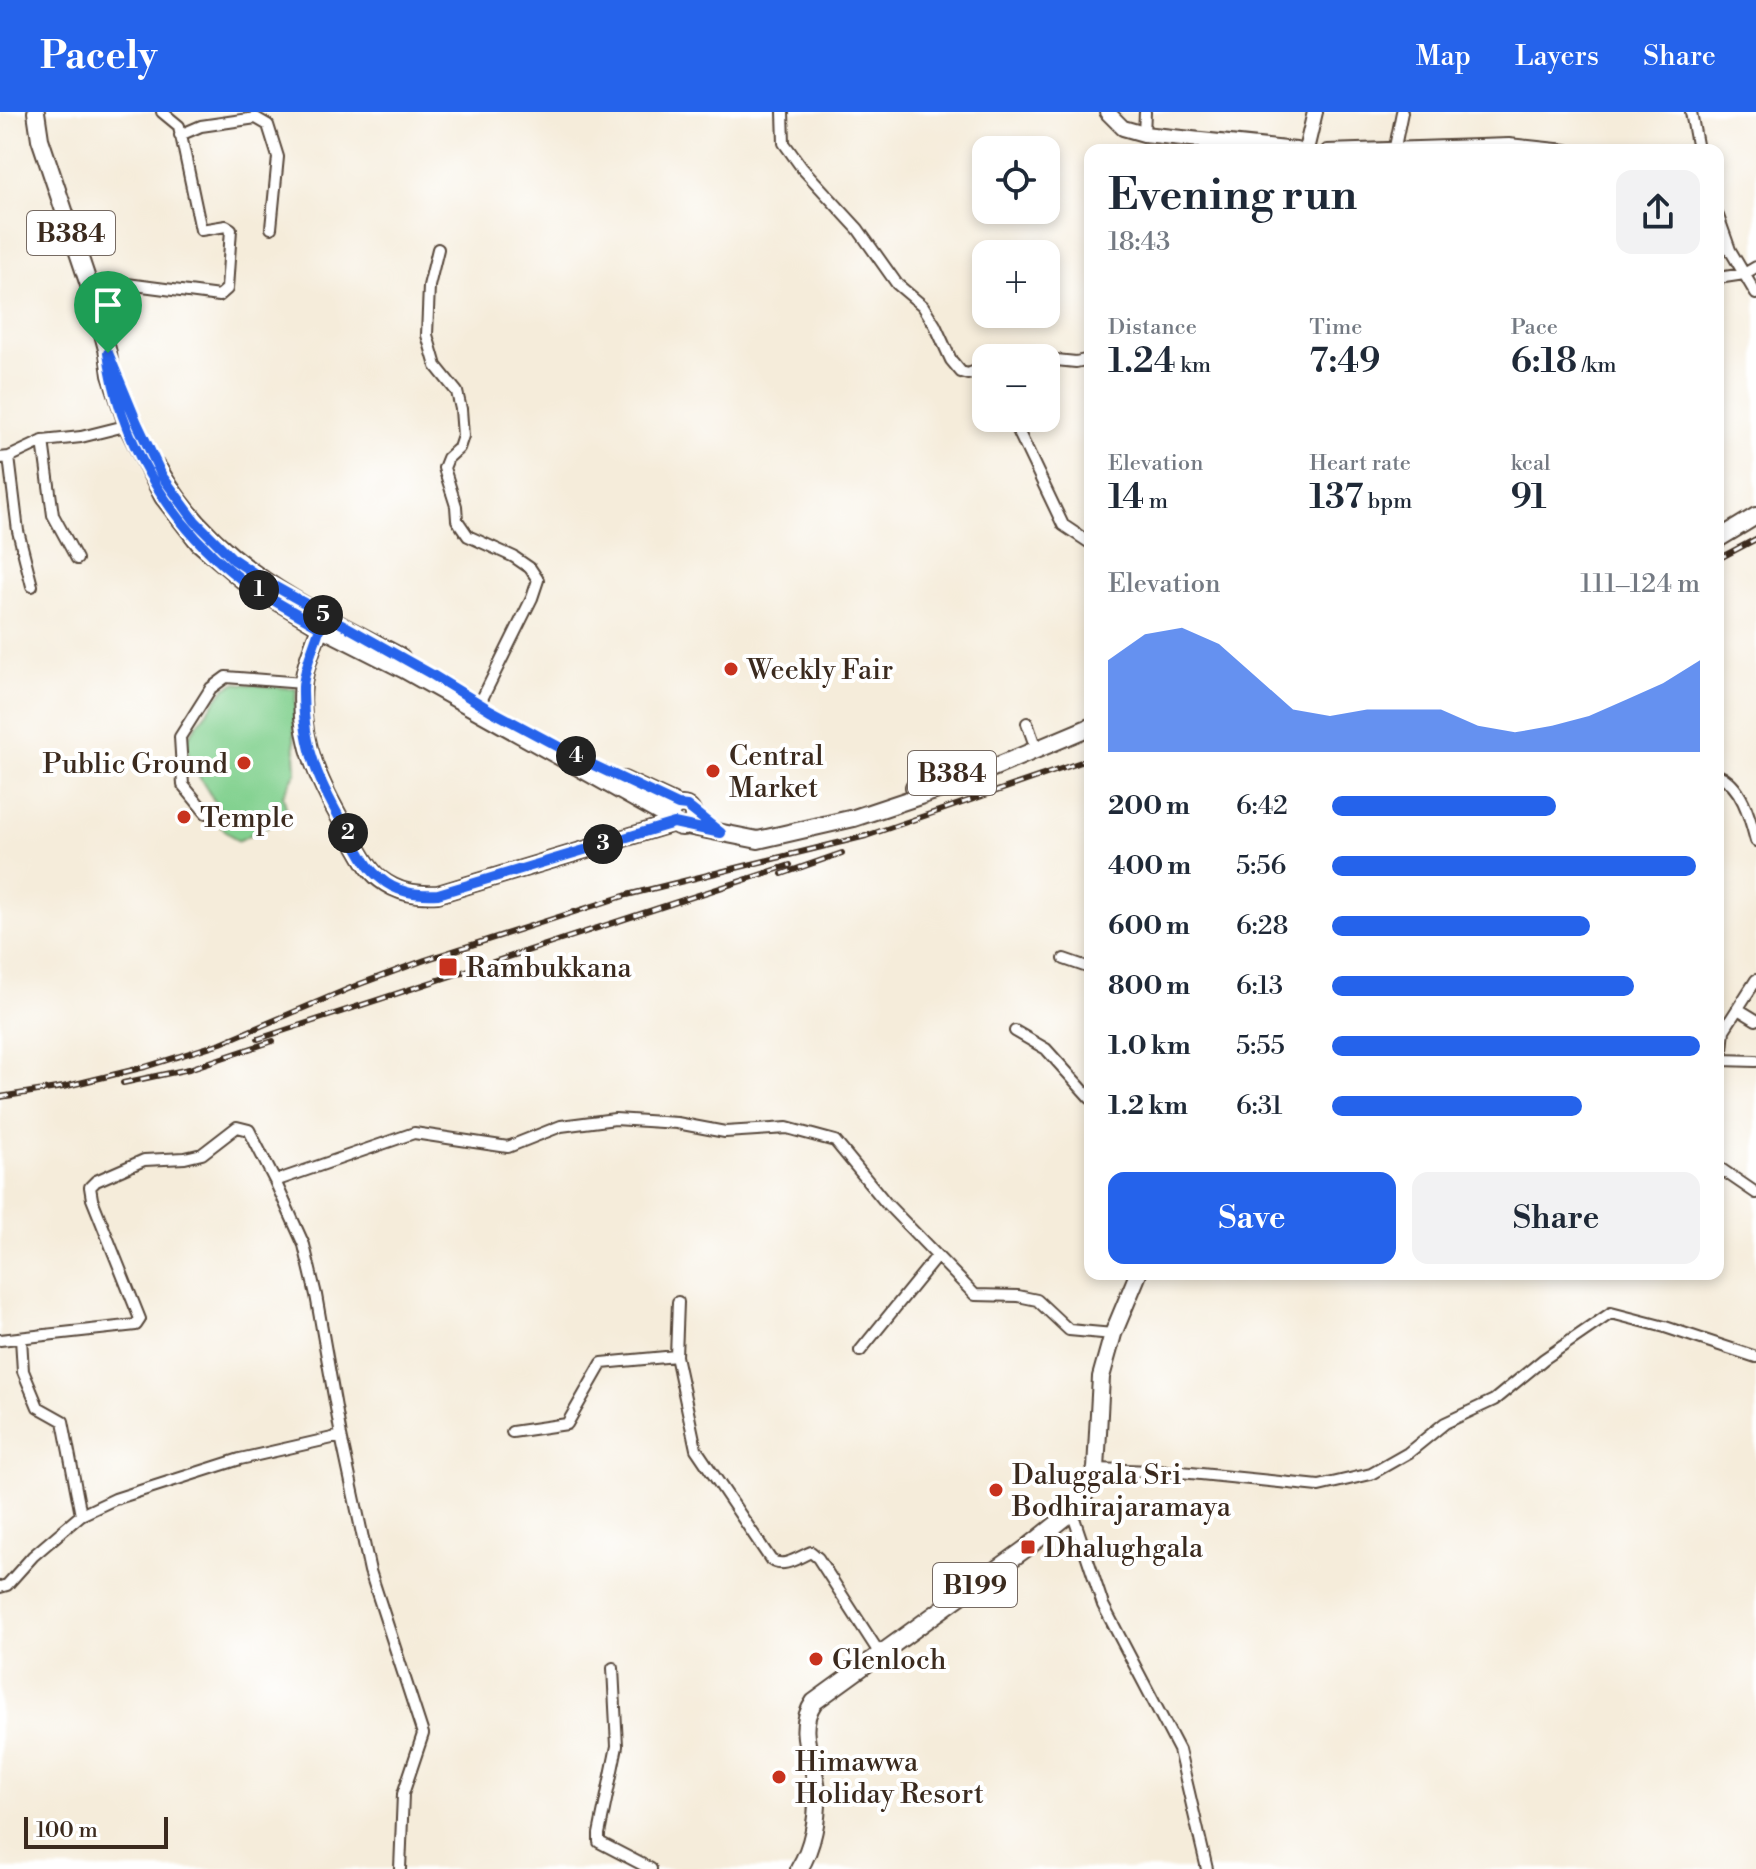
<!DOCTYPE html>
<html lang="en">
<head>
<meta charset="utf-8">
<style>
  :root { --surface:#fff; --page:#f2f2f3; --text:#1f2937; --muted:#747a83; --accent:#2563eb }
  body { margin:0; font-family:"Libre Bodoni",serif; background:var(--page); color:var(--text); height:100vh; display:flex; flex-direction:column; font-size:30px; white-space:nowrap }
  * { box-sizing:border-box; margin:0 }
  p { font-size:26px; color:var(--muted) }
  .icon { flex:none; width:44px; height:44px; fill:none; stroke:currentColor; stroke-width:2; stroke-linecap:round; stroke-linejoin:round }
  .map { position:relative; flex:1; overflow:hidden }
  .details { position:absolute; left:1084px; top:32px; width:640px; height:1136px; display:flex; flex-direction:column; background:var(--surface); border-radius:16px; box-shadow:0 4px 12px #0003 }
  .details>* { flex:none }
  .fabs { position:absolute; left:972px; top:24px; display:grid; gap:16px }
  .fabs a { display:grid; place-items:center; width:88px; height:88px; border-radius:16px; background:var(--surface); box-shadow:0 4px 12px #0003; font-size:40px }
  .scale { position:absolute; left:24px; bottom:20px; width:144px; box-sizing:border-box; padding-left:8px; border:4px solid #3b2a1e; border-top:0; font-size:22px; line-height:28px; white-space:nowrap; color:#3b2a1e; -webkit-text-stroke:6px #fff; paint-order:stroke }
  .pin { position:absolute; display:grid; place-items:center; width:68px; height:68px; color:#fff; margin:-82px -34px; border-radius:50% 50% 50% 0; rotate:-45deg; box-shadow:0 0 8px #0007 }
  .pin .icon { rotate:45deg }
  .km { position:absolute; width:40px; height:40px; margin:-20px; border-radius:50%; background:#222; color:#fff; font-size:22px; line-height:40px; text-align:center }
  .round { display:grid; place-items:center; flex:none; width:84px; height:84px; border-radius:16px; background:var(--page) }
  .headline { display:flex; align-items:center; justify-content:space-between; height:136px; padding:0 24px }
  h1 { font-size:44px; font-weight:600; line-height:60px }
  .figures { display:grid; grid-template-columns:repeat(3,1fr); gap:12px; height:136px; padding:8px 24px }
  .figures div { display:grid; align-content:center }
  .figures b { font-size:34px; font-weight:600 }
  .figures small { font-size:22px; font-weight:400 }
  .figures p { font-size:22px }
  .chart { height:224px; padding:16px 24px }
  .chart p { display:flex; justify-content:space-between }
  .chart svg { width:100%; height:144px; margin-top:8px; fill:var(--accent); opacity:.7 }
  .action { display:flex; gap:16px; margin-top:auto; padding:16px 24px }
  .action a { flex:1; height:92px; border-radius:16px; background:var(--accent); color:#fff; font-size:32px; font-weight:600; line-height:92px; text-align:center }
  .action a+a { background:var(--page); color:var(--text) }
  ul { padding:0 24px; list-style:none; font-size:26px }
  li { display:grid; grid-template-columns:128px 96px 1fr; align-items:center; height:60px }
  li i { height:20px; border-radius:10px; background:var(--accent) }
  header { display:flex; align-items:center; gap:48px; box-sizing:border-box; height:112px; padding:0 40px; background:var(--accent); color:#fff }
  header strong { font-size:38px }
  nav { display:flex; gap:44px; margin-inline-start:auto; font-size:28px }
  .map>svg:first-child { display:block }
</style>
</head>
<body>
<header>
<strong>Pacely</strong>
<nav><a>Map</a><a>Layers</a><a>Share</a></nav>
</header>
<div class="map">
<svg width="1756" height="1757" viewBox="0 0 1756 1757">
  <rect width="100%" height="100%" fill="#fff"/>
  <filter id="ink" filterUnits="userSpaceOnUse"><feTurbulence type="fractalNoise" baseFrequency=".0125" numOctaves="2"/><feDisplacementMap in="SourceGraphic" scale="16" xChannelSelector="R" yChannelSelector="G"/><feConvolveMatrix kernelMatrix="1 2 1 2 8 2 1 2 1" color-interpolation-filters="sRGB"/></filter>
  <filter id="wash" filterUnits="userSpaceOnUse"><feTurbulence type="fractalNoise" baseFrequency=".006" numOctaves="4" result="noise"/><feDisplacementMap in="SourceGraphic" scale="32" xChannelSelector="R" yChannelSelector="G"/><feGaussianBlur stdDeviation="1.8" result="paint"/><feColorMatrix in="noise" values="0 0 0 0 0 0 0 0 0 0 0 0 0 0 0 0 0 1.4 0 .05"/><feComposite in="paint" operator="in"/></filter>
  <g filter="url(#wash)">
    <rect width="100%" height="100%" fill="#f5ecda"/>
    <path fill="#83d190" stroke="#5f7e57" stroke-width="2" d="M235 571 296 577 294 622 296 660 283 683 288 704 238 729 215 710 221 700 192 653 185 629 225 576Z"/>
  </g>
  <g filter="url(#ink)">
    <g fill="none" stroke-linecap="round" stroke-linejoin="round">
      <g stroke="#57473a" stroke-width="14">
        <path id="street" d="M783 0 784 31 802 56 858 117 897 172 923 194 935 213 951 248 961 260 968 262 986 255
          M1691 0 1698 38
          M1144 22 1145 0
          M180 23 201 14 256 6 268 13 278 45 271 116
          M1395 35 1402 0
          M1327 38 1509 32 1566 38
          M1718 104 1730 138 1756 182
          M438 137 429 174 427 223 436 254 457 280 461 297 463 324 459 336 448 346 444 356 456 394 457 408 468 424 514 445 530 456 538 468 532 486 476 599
          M1718 166 1744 162 1756 155
          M94 188 108 179 127 172 219 184 227 177 231 117 226 114 201 118 179 14 162 0
          M1018 246H1041
          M1046 247 1076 250 1090 247
          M1012 306 1063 413 1090 431
          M43 329 53 403 77 447
          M9 345 18 419 32 474
          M0 346 9 345 43 329 81 325 137 311
          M1027 611 1033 628
          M1718 663C1742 673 1750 706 1756 729
          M206 701 183 673 180 625 211 576 226 565 303 571
          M1064 847 1090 856
          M1738 897 1756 908
          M1015 919 1046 937 1090 986
          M1721 948 1756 949
          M1718 954 1721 948 1724 918 1756 868
          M1718 1055 1756 1081
          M678 1190 676 1244 696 1337 771 1448C783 1457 799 1445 811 1440L818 1446 880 1542
          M21 1226 23 1259 38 1295 63 1309 81 1403
          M0 1228 136 1213 140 1207 92 1087 90 1075 96 1069 144 1048 185 1046 202 1042 237 1015 249 1018 275 1069
          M860 1239 937 1144
          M512 1320 567 1312 602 1251 676 1244
          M1096 1357 1181 1360 1319 1374 1371 1362 1408 1341 1445 1311 1494 1288 1544 1247 1611 1201 1665 1215 1756 1245
          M1072 1400 1103 1493 1179 1638 1207 1757
          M0 1475 7 1473 33 1444 81 1403 115 1387 240 1347 341 1324
          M613 1556 617 1634 599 1722V1730L651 1757
          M400 1757 403 1682 423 1622 370 1459 341 1324 316 1183 304 1133 275 1069 414 1021 508 1035 561 1014 615 1007 677 1011 725 1020 787 1016 835 1029 886 1091 975 1183 1018 1184 1037 1188 1069 1218 1113 1222"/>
      </g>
      <g stroke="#57473a" stroke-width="18">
        <path id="secondary" d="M1107 0 1123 16 1144 22 1296 38
          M1306 38 1315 0"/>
      </g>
      <g stroke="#57473a" stroke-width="20">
        <path id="primary" d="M36 0 40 27 94 188 108 241 111 263 128 315 163 385 199 431 245 470 320 515 403 557 671 707
          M158 356C214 455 305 494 401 545
          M1718 427 1756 404
          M323 507C316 527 305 551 303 572 297 629 323 679 352 727 360 740 367 757 380 767 398 781 416 783 438 782L674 711
          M624 668 678 693
          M914 675 971 654
          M671 704a11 11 0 1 1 22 0a11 11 0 1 1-22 0Z
          M687 714 758 728 854 706 950 674 1090 615
          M799 1757C813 1735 818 1705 817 1679 815 1648 794 1619 814 1590L1028 1435 1072 1400 1086 1380 1096 1357 1101 1265 1113 1222 1138 1162"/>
      </g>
      <use href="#street" stroke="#fff" stroke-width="10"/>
      <use href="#secondary" stroke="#fff" stroke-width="14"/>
      <use href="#primary" stroke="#fff" stroke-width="16"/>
      <g stroke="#3b2a1e" stroke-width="6">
        <path id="rail" d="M1718 447 1756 427
          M782 762 842 741
          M258 927 790 753
          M123 971 189 957 273 929
          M0 985 63 975 145 955 221 931 360 872 425 848 627 783 866 724 1090 647"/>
      </g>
      <use href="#rail" stroke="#fff" stroke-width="3" stroke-dasharray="9" stroke-linecap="butt"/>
    </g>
  </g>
  <g fill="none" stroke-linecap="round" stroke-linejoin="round" filter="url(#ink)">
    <g stroke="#fff" stroke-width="16">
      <path id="route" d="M108 241 137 311 162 364 195 409 233 447 267 470 431 562 490 598 589 651 678 693 687 694 721 721 674 711 438 782C416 783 397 781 380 766 367 757 360 739 351 726 320 673 302 638 303 575 304 556 314 534 320 515 291 498 259 482 232 460 167 408 118 324 108 241Z"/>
    </g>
    <use href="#route" stroke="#2563eb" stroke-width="10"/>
  </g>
  <g fill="#c8321e" stroke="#fff" stroke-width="3">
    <circle cx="731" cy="557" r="8"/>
    <circle cx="244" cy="651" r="8"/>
    <circle cx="713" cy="659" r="8"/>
    <circle cx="184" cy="705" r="8"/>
    <rect x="438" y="845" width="20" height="20" rx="4"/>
    <circle cx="996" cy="1378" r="8"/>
    <rect x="1020" y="1427" width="16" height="16" rx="4"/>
    <circle cx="816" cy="1547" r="8"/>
    <circle cx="779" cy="1665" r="8"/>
  </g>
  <g text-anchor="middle" stroke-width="8" stroke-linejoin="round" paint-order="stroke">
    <g fill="#fff" stroke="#766a62" stroke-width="2">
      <rect x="27" y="99" width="88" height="44" rx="6"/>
      <rect x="908" y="639" width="88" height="44" rx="6"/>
      <rect x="933" y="1451" width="84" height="44" rx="6"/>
    </g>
    <g font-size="26" font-weight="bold" fill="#3b2a1e">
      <text x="71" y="130">B384</text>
      <text x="952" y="670">B384</text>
      <text x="975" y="1482">B199</text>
    </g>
    <g font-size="28" fill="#3b2a1e" stroke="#fff" text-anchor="start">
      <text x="747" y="567">Weekly Fair</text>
      <text x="729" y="653">Central<tspan x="729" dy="32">Market</tspan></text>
      <text x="228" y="661" text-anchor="end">Public Ground</text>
      <text x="200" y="715">Temple</text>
      <text x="466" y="865">Rambukkana</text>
      <text x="1012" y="1372">Daluggala Sri<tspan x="1012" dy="32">Bodhirajaramaya</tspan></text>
      <text x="1044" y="1445">Dhalughgala</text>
      <text x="832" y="1557">Glenloch</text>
      <text x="795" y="1659">Himawwa<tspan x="795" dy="32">Holiday Resort</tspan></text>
    </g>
  </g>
</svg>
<div class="fabs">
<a><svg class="icon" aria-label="locate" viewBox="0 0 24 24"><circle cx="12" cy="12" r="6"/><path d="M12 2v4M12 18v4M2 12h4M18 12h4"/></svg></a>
<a>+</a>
<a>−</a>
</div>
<div class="scale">100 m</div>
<div class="pin" style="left:108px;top:241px;background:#1e9e55"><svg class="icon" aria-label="arrive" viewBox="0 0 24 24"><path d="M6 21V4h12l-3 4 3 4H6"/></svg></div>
<b class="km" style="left:259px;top:478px">1</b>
<b class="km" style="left:348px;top:721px">2</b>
<b class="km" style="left:603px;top:732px">3</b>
<b class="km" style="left:576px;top:644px">4</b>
<b class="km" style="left:323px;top:503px">5</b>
<section class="details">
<div class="headline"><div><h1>Evening run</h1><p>18:43</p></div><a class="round"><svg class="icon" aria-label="share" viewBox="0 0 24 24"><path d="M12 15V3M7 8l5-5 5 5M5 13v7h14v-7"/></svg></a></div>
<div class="figures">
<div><p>Distance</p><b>1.24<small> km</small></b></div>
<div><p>Time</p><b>7:49</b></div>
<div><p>Pace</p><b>6:18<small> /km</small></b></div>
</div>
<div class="figures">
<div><p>Elevation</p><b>14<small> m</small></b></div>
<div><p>Heart rate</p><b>137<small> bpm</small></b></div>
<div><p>kcal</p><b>91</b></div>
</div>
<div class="chart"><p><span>Elevation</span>111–124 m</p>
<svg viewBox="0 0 160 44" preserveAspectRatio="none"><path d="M0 44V16L10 8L20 6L30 11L40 21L50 31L60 33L70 31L80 31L90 31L100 36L110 38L120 36L130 33L140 28L150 23L160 16V44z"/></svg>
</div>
<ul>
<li><b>200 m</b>6:42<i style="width:61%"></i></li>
<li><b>400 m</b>5:56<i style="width:99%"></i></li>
<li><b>600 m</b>6:28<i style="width:70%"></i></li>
<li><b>800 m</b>6:13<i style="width:82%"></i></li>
<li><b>1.0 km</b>5:55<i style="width:100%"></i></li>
<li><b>1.2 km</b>6:31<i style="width:68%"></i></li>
</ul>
<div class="action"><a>Save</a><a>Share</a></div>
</section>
</div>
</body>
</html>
